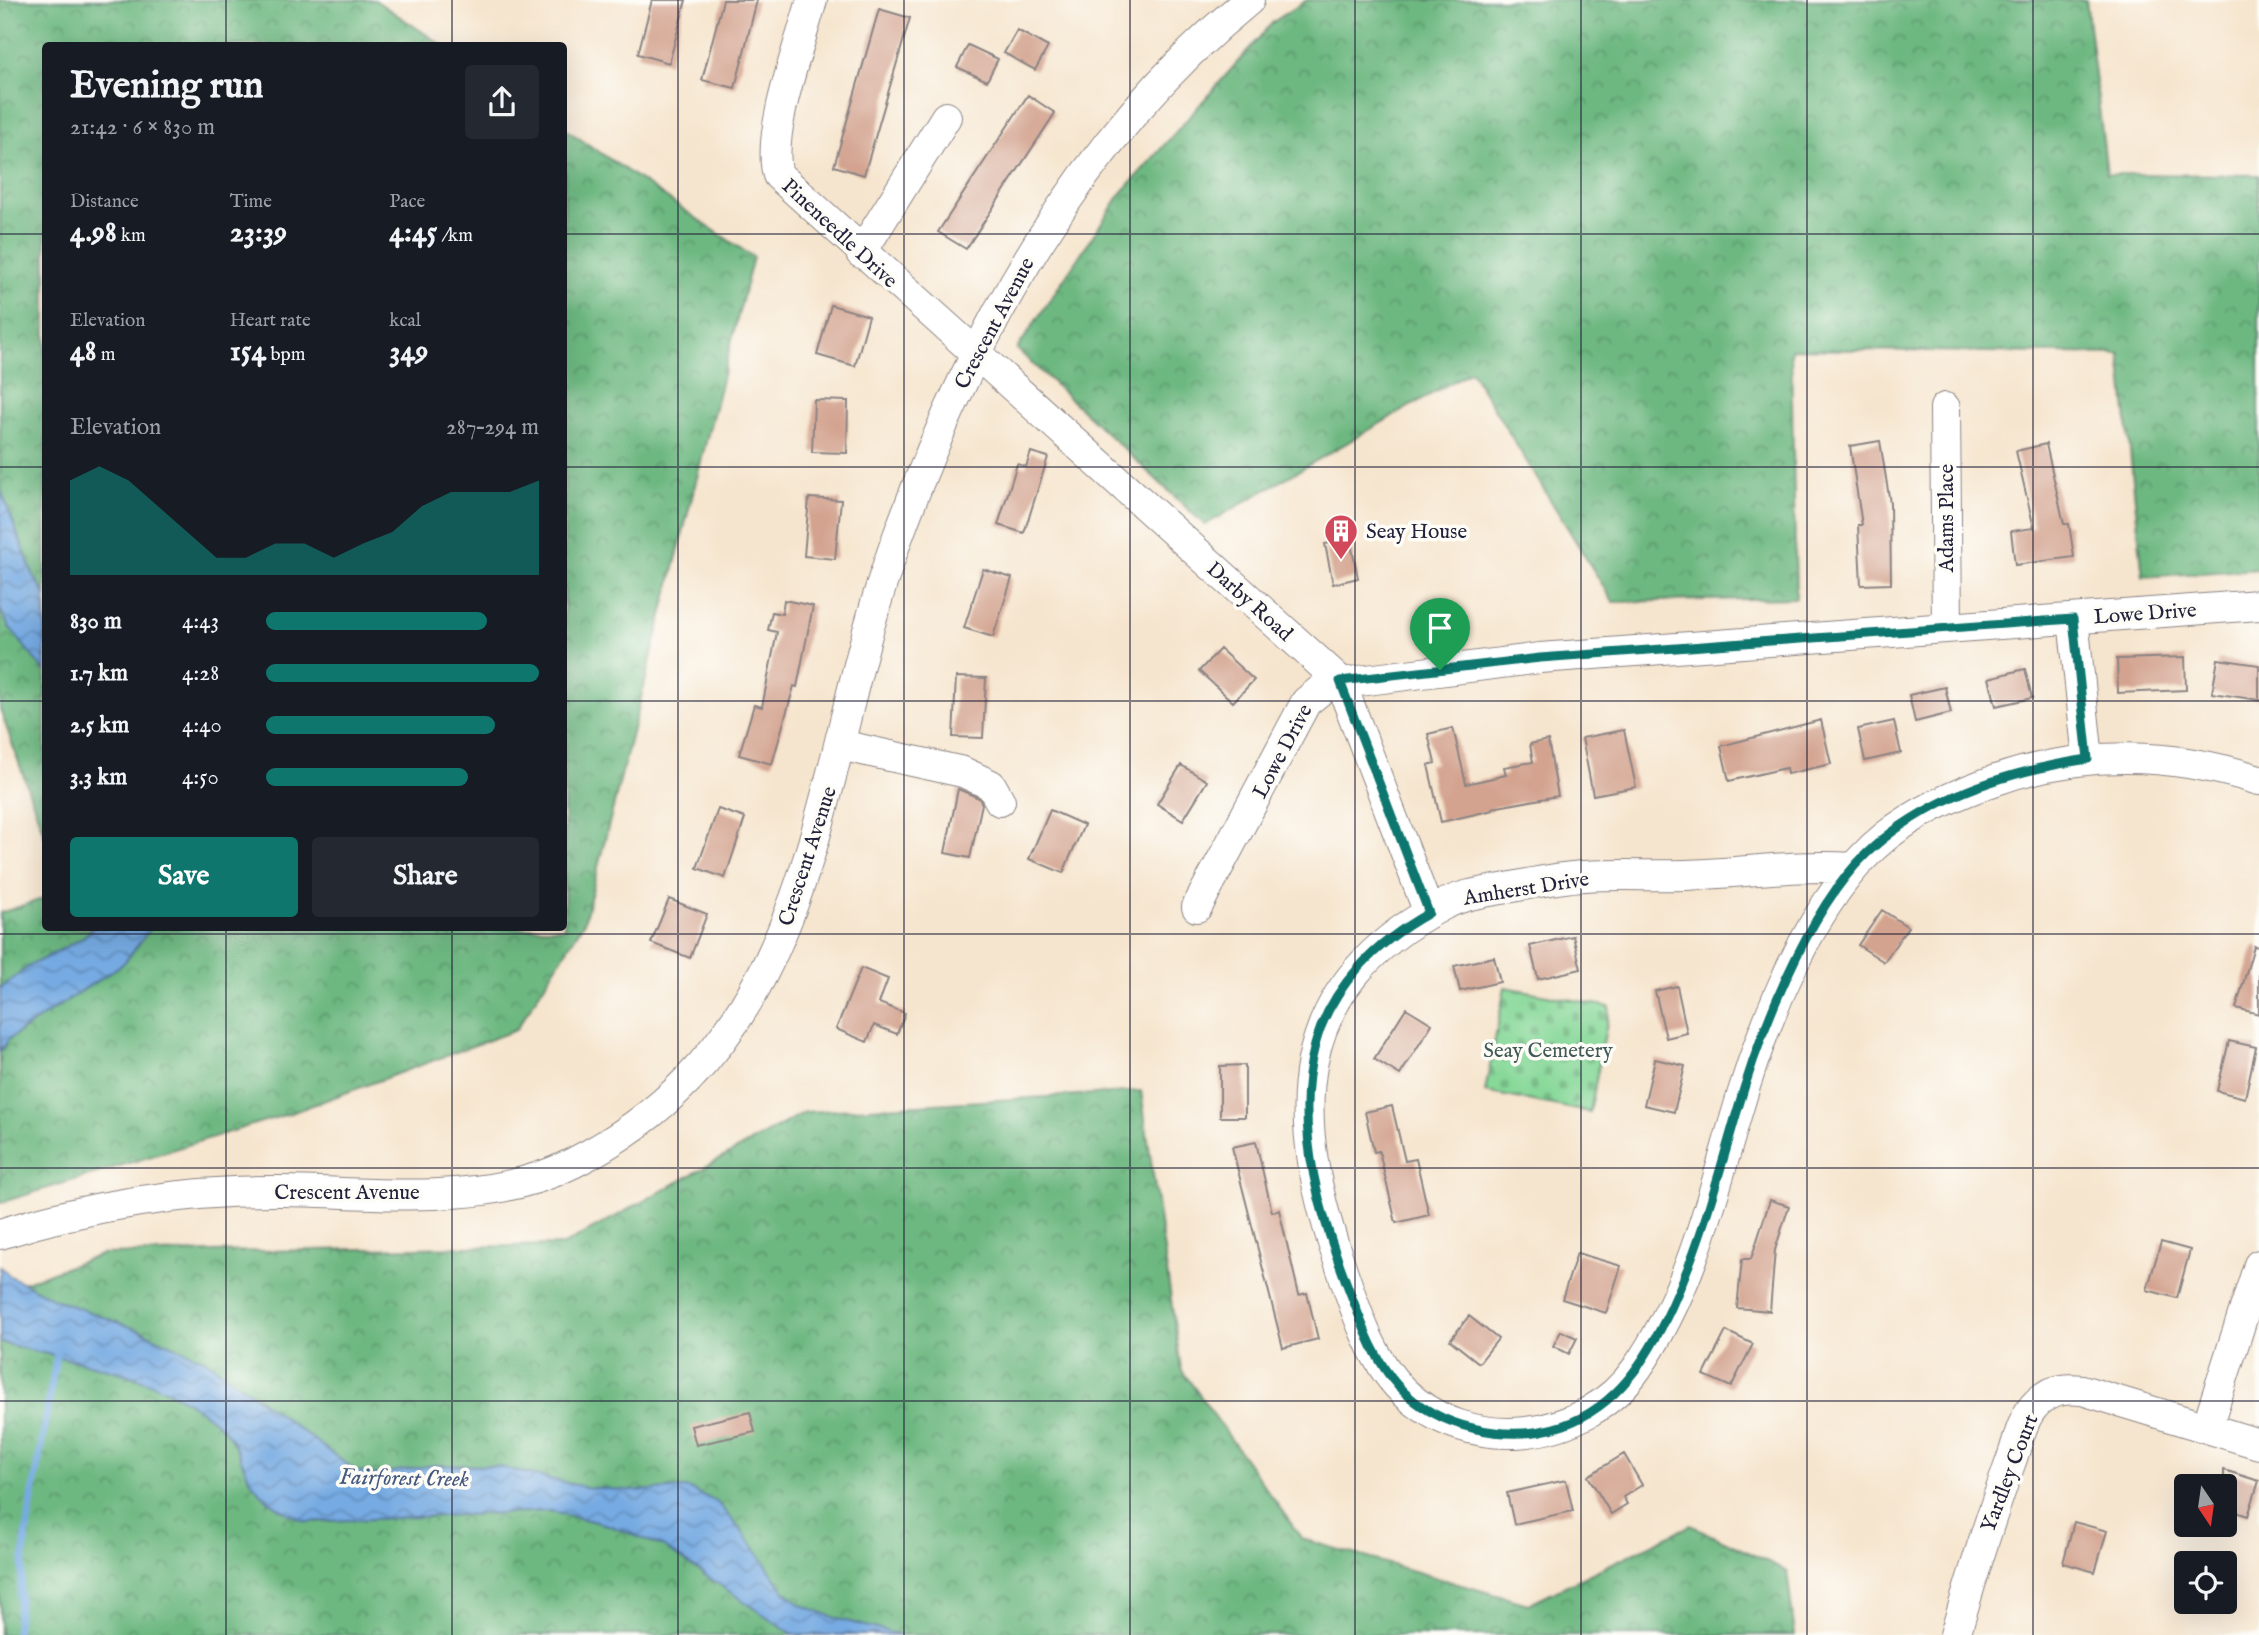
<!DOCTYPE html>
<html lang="en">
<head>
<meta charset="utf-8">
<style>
  :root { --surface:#171b24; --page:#242831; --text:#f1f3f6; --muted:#9ea1a6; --accent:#0f766e }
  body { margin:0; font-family:"IM FELL English",serif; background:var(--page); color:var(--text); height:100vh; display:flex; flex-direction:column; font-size:26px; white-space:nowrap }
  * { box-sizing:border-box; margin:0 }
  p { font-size:23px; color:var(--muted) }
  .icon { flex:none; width:38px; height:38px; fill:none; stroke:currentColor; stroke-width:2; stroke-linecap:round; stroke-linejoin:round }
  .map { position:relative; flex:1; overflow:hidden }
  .drawer { position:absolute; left:42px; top:42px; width:525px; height:889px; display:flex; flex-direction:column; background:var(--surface); border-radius:7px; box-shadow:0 7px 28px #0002 }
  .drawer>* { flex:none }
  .needle { width:46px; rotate:167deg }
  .controls { position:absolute; left:2174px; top:1474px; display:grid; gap:14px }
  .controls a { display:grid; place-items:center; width:63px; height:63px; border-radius:7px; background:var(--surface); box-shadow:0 7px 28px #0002; font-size:35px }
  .pin { position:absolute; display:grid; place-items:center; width:60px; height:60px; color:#fff; margin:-72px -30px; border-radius:50% 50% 50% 0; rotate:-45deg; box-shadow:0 0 7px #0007 }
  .pin .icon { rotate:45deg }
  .round { display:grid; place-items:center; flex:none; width:74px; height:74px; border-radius:7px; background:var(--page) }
  .head { display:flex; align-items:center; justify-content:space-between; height:119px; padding:0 28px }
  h1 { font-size:38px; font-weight:700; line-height:52px }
  .metrics { display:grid; grid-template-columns:repeat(3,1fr); gap:10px; height:119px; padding:7px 28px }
  .metrics div { display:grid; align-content:center }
  .metrics b { font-size:30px; font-weight:700 }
  .metrics small { font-size:19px; font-weight:400 }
  .metrics p { font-size:19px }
  .chart { height:196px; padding:14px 28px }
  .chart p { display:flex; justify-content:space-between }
  .chart svg { width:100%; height:126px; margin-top:7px; fill:var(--accent); opacity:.7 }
  .button { display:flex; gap:14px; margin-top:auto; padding:14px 28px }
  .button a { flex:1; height:80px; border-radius:7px; background:var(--accent); color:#fff; font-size:28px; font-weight:700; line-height:80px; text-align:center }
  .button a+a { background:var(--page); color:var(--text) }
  ul { padding:0 28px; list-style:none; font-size:23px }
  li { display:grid; grid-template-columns:112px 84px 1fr; align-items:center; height:52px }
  li i { height:18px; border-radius:9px; background:var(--accent) }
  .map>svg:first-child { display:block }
</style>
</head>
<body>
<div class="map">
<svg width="2259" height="1635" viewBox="0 0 2259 1635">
  <defs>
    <pattern id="forest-crowns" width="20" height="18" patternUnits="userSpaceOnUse" patternTransform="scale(1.75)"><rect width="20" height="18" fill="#6db881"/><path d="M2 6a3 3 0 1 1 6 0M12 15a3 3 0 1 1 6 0" fill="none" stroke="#59956b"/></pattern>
    <pattern id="cemetery-stones" width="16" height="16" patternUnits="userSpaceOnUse" patternTransform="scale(1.75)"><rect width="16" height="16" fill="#87d899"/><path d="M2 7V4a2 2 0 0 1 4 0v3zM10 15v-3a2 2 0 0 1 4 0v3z" fill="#74b985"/></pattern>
    <pattern id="water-waves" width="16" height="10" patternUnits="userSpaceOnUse" patternTransform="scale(1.75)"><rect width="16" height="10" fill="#76aae2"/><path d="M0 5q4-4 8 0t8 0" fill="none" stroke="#608ab8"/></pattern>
  </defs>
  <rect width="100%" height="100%" fill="#fdfcf7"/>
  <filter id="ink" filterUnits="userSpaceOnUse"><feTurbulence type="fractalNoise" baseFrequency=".0143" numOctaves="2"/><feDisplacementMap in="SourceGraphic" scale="14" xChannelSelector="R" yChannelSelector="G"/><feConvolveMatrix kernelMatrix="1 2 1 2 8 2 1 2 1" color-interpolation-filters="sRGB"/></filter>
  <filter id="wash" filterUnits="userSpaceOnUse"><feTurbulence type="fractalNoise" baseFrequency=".00686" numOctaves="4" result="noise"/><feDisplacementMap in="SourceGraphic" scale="28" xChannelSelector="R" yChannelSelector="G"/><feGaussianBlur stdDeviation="1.57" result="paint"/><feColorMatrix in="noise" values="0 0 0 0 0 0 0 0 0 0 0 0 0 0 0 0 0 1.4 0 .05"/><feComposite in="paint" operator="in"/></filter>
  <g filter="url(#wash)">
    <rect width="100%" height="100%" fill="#f6e5ce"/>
    <path fill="url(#forest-crowns)" stroke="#486d5e" stroke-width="2" d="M0 0H375L442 45 46 46 45 837 0 709Z
      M1307 0H2086L2107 174 2259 175V569L2143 577 2120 354 1791 349 1796 598 1613 602 1471 371 1205 525 1017 349 1120 195 1273 22Z
      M564 128 753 257 584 922 516 1030 291 1113 0 1203V913L45 898 46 928H564Z
      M1141 1091 1181 1369 1302 1539 1528 1604 1691 1525 1787 1571 1795 1635H0V1291L103 1254 564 1245 805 1112Z"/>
    <path fill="url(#cemetery-stones)" stroke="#547d6a" stroke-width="2" d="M1505 987 1610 1007 1590 1112 1485 1092Z"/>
    <path fill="url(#water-waves)" stroke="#4c668e" stroke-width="2" d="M0 488 33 574 45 594V672L9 627 0 609Z
      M93 928H151L124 963 9 1039 0 1052V988L31 965 81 939Z
      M0 1266 10 1276 54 1299 139 1330 206 1360 356 1471 374 1475 434 1465 496 1466 584 1487 637 1491 687 1488 717 1502 745 1535 783 1589 799 1604 838 1619 901 1635H794L662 1546 608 1525 551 1511 307 1522C285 1513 266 1503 252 1482 241 1465 237 1441 221 1427 158 1369 79 1365 0 1342Z"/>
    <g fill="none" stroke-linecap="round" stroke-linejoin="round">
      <path stroke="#76aae2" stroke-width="7" d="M16 1635 26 1535 57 1352"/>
    </g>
    <g id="blocks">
      <path fill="#d3a38f" d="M652 0H686L669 63 638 54Z
        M723 0H757L735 88 702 80Z
        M879 9 910 18 864 175 834 166Z
        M1017 30 1048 47 1035 70 1004 53Z
        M968 45 998 59 987 81 957 67Z
        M1028 95 1055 113 966 249 938 232Z
        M831 305 869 316 855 366 817 355Z
        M814 400 848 401 847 453 812 452Z
        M1880 441 1890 503 1891 584 1861 585 1858 525H1862L1850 446Z
        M2046 444 2064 524H2069L2074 557 2015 565 2011 531 2034 528 2016 451Z
        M1031 452 1048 457 1024 533 998 525 1017 464 1026 467Z
        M809 498 841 500 835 559 804 556Z
        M1350 539 1358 578 1333 584 1325 544Z
        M983 569 1012 578 993 637 964 628Z
        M784 600 813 606 797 687 794 686 772 764 739 755 754 705 762 707 777 632 768 630 772 612 782 614Z
        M1220 649 1254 680 1233 702 1199 671Z
        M2185 657 2186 690 2118 693 2117 659Z
        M2218 659 2259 665V700L2212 693Z
        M2025 669 2032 698 1996 706 1989 678Z
        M956 677 986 678 983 738 953 737Z
        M1945 687 1951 713 1915 722 1909 695Z
        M1821 720 1831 764 1787 774 1786 768 1729 781 1721 746Z
        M1894 721 1901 753 1865 761 1858 729Z
        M1453 728 1466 784 1506 775 1504 767 1533 762 1530 744 1548 740 1558 796 1492 808 1493 810 1441 822 1428 765 1435 763 1428 734Z
        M1624 730 1636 787 1593 795 1582 738Z
        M1181 765 1207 781 1183 820 1157 804Z
        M958 789 979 798 982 804 970 858 945 853Z
        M718 809 745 818 725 878 697 868Z
        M1050 810 1084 825 1063 873 1029 859Z
        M669 899 707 914 690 958 651 943Z
        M1882 910 1908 927 1884 962 1858 945Z
        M1573 936 1581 969 1538 979 1530 946Z
        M2254 946 2259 947V1014L2236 1008Z
        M1494 957 1500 982 1460 991 1454 966Z
        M861 968 888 979 879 1003 905 1013 897 1034 874 1025 867 1042 836 1029Z
        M1677 986 1687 1033 1666 1038 1655 991Z
        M1406 1008 1432 1024 1400 1075 1374 1059Z
        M2229 1041 2256 1047 2245 1098 2217 1091Z
        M1655 1059 1685 1066 1674 1112 1644 1105Z
        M1245 1065V1117H1220V1066Z
        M1392 1106 1405 1161 1416 1159 1429 1215 1396 1223 1379 1151 1374 1152 1365 1112Z
        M1256 1142 1272 1212 1279 1210 1299 1295 1307 1293 1318 1339 1283 1348 1232 1147Z
        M1770 1200 1789 1206 1775 1250 1770 1311 1737 1308 1742 1259H1751Z
        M2161 1242 2190 1250 2177 1298 2147 1290Z
        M1577 1253 1621 1266 1606 1313 1562 1299Z
        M1469 1316 1498 1339 1479 1363 1450 1340Z
        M1561 1331 1577 1338 1569 1354 1553 1346Z
        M1726 1331 1753 1344 1731 1387 1704 1375Z
        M750 1412 755 1432 696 1445 691 1426Z
        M1624 1454 1642 1485 1623 1497 1627 1504 1611 1514 1588 1476Z
        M2224 1470 2259 1481 2248 1516 2224 1508Z
        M1566 1480 1573 1511 1514 1524 1507 1493Z
        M2074 1522 2107 1531 2095 1572 2063 1563Z"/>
    </g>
  </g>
  <g filter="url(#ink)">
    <use href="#blocks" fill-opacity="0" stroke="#8c8484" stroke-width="2"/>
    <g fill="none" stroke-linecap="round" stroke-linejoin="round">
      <g stroke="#8c8484" stroke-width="32">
        <path id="minor" d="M812 0C800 45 766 133 778 175L1340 681 1429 913
          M861 253 946 117
          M1945 408 1947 628
          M2073 619 2088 759
          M840 745 963 772 991 785 1000 801
          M1853 868C1797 864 1742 873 1686 875 1652 876 1618 874 1585 876 1559 877 1533 883 1507 888 1486 892 1463 894 1443 905 1283 989 1289 1119 1342 1270 1356 1311 1371 1359 1402 1390 1468 1456 1584 1444 1637 1368 1689 1293 1710 1205 1735 1119 1761 1028 1811 896 1886 836 1918 811 1958 793 1996 780 2082 750 2172 752 2259 780
          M1197 907 1306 702 1327 685 1540 658 2259 605
          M0 1234C89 1205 188 1190 282 1191 376 1192 486 1208 573 1163 826 1035 812 771 897 539 971 336 1079 138 1249 0
          M2207 1427 2259 1265
          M1955 1635C1972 1577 1990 1518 2011 1461 2018 1442 2022 1417 2037 1403 2049 1390 2065 1388 2082 1390L2259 1444"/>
      </g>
      <use href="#minor" stroke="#fff" stroke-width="30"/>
    </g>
  </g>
  <g fill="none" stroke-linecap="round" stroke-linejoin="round" filter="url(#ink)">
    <g stroke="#fff" stroke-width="14">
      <path id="route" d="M2073 619 2088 759C2009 771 1926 797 1866 854 1806 912 1759 1035 1736 1115 1717 1181 1700 1245 1671 1308 1648 1357 1618 1406 1564 1425 1509 1444 1438 1429 1398 1386 1376 1362 1364 1329 1353 1300 1322 1222 1292 1130 1315 1045 1331 986 1377 942 1429 913L1340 681 1540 658Z"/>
    </g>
    <use href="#route" stroke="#0f766e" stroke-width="9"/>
  </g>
  <path fill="none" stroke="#22223b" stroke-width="2" stroke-opacity="0.55" d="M226 0V46M452 0V46M678 0V1635M904 0V1635M1130 0V1635M1355 0V1635M1581 0V1635M1807 0V1635M2033 0V1635M0 234H46M564 234H2259M0 467H46M564 467H2259M0 701H46M564 701H2259M226 928V1635M452 928V1635M0 934H2259M0 1168H2259M0 1401H2259"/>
  <defs>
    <g id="building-pin" transform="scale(1.75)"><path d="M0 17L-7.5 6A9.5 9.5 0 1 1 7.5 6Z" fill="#d1495b" stroke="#fdfcf7"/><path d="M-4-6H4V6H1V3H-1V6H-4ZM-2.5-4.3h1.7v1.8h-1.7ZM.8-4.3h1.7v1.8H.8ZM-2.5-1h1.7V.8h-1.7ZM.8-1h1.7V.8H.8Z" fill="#fff"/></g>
  </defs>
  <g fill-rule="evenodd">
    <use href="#building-pin" x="1341" y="531"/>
  </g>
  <g text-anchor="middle" stroke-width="7" stroke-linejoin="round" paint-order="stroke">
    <g font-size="21" fill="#22223b" stroke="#fdfcf7">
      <text transform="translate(840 233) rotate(43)" y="7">Pineneedle Drive</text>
      <text transform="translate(994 323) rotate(-62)" y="7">Crescent Avenue</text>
      <text transform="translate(1946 518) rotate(-90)" y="7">Adams Place</text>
      <text transform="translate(1250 601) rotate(42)" y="7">Darby Road</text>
      <text transform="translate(2145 613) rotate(-4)" y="7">Lowe Drive</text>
      <text transform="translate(1282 751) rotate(-62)" y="7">Lowe Drive</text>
      <text transform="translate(807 856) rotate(-72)" y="7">Crescent Avenue</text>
      <text transform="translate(1526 888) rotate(-9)" y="7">Amherst Drive</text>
      <text x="347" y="1199">Crescent Avenue</text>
      <text transform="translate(2009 1473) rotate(-69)" y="7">Yardley Court</text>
    </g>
    <g font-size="21" fill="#22223b" stroke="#fdfcf7" text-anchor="start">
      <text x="1366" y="538">Seay House</text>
    </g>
    <g font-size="21" fill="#405957" stroke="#fdfcf7">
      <text x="1548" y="1057">Seay Cemetery</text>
    </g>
    <g font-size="23" font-style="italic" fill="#44587e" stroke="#fdfcf7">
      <text transform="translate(404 1477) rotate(1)" y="8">Fairforest Creek</text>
    </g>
  </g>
</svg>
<div class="controls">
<a><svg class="needle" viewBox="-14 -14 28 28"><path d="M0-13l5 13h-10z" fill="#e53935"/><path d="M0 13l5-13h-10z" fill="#9ea1a6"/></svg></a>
<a><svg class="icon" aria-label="locate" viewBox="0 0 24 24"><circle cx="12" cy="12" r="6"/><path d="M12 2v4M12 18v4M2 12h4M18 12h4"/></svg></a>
</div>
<div class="pin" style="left:1440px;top:670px;background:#1e9e55"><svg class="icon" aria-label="arrive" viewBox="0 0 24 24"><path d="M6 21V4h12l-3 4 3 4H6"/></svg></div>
<section class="drawer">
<div class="head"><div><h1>Evening run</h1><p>21:42 · 6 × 830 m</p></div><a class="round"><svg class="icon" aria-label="share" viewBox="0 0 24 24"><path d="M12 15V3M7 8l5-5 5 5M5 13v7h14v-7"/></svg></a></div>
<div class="metrics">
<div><p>Distance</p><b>4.98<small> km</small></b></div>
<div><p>Time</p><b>23:39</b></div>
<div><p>Pace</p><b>4:45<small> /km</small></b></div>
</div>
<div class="metrics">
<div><p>Elevation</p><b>48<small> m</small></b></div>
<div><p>Heart rate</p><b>154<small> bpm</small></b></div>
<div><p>kcal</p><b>349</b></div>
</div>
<div class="chart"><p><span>Elevation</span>287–294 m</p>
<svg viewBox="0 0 160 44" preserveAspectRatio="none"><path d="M0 44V11L10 6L20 11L30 20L40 29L50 38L60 38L70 33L80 33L90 38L100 33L110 29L120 20L130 15L140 15L150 15L160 11V44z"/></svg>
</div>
<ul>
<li><b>830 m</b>4:43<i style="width:81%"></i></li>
<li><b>1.7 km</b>4:28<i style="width:100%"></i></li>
<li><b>2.5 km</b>4:40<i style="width:84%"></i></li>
<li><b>3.3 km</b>4:50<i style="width:74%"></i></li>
</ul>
<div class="button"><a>Save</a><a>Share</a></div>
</section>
</div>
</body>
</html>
